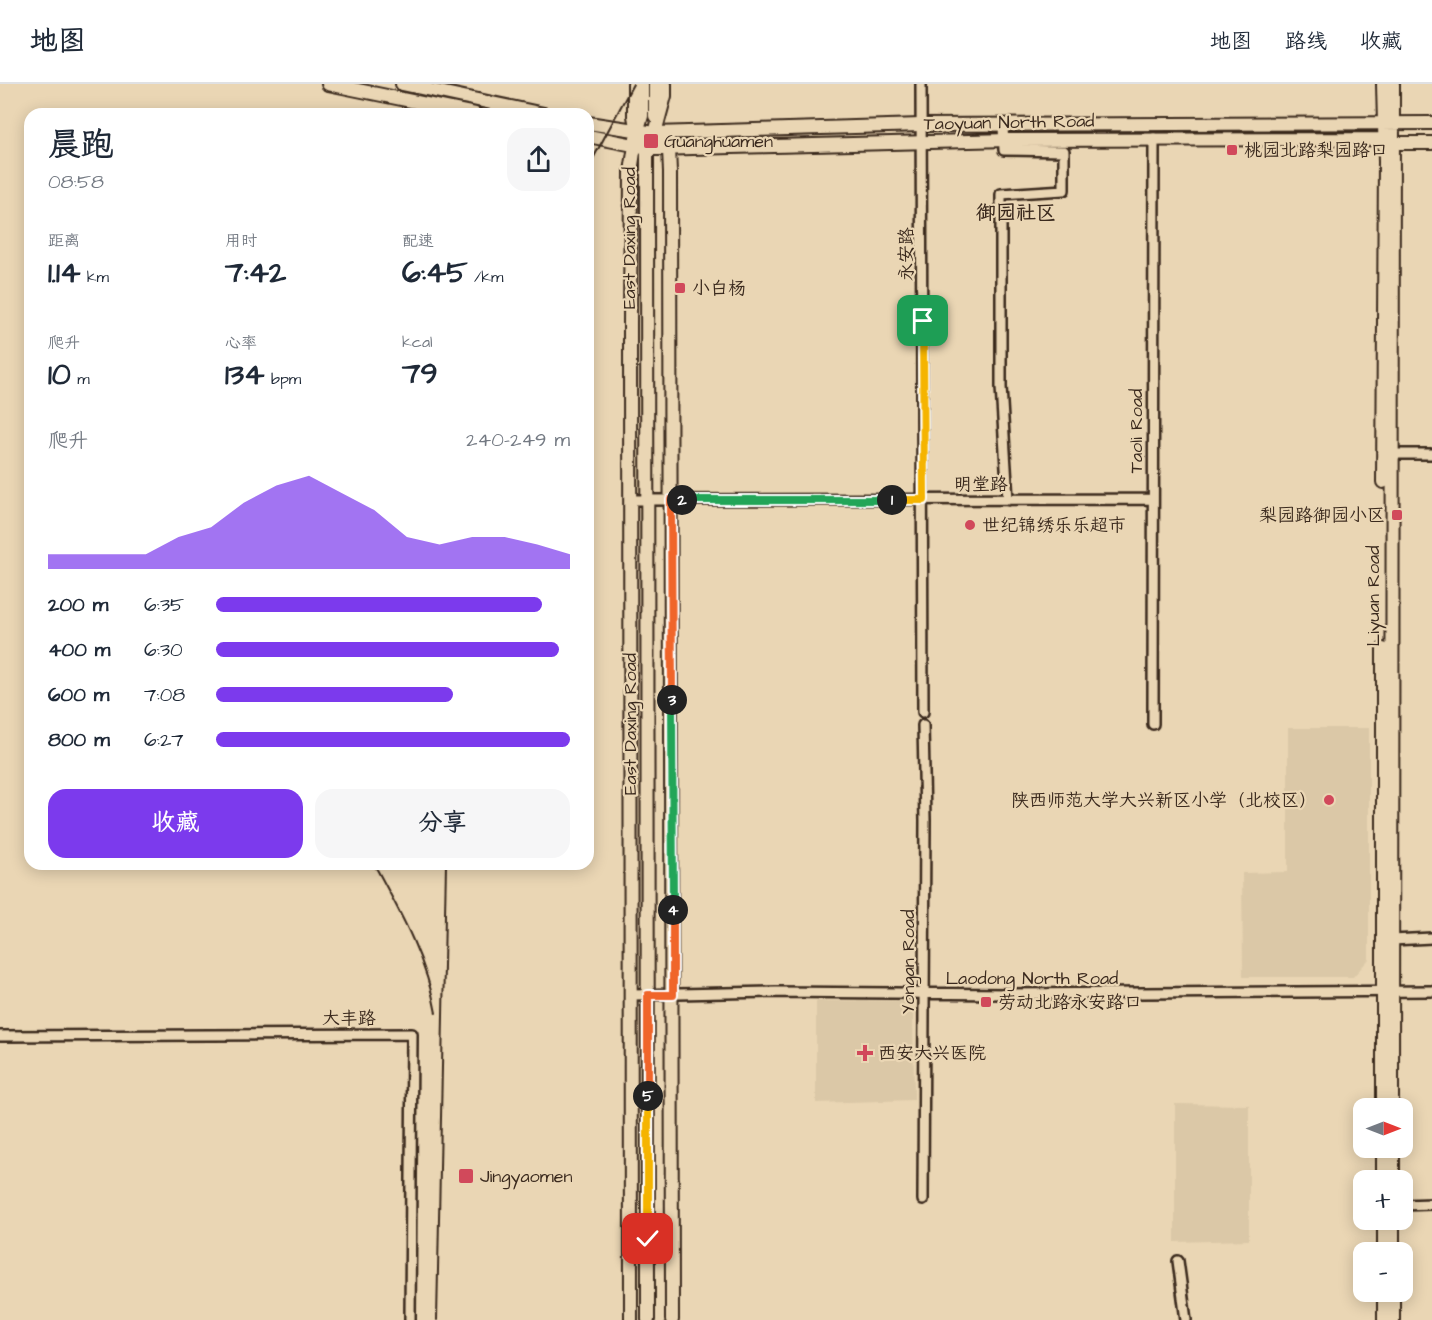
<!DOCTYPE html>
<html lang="zh">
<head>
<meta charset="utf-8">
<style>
  :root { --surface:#fff; --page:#f6f6f7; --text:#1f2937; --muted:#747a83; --line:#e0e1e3; --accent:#7c3aed }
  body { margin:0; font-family:"Architects Daughter","LXGW WenKai TC",sans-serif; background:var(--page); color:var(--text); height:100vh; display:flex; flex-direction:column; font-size:22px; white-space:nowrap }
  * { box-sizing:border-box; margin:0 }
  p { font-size:20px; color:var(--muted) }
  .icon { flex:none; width:33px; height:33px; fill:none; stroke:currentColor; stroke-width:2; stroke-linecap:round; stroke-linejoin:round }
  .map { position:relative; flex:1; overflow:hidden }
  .panel { position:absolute; left:24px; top:24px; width:570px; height:762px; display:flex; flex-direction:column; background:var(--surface); border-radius:18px; box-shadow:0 3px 15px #0003 }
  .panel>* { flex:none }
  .needle { width:39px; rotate:90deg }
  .tools { position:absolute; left:1353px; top:1014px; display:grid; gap:12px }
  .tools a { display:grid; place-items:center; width:60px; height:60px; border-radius:12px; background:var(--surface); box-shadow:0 3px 15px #0003; font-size:30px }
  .pin { position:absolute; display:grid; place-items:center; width:51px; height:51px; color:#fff; margin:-26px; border-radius:12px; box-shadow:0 3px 9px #0006 }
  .km { position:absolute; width:30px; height:30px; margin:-15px; border-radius:50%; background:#222; color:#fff; font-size:16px; line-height:30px; text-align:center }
  .round { display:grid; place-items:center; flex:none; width:63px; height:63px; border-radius:18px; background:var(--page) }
  .headline { display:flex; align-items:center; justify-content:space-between; height:102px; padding:0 24px }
  h1 { font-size:33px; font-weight:800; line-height:45px }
  .stats { display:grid; grid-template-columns:repeat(3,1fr); gap:9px; height:102px; padding:6px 24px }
  .stats div { display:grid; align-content:center }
  .stats b { font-size:30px; font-weight:800 }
  .stats small { font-size:16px; font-weight:400 }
  .stats p { font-size:16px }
  .chart { height:168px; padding:12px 24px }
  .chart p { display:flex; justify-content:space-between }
  .chart svg { width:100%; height:108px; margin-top:6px; fill:var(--accent); opacity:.7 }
  .button { display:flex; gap:12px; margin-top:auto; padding:12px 24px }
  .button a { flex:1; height:69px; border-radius:18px; background:var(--accent); color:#fff; font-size:24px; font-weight:800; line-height:69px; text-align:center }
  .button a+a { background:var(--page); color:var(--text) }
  ul { padding:0 24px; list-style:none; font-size:20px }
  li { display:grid; grid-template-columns:96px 72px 1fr; align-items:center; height:45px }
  li i { height:15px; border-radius:8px; background:var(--accent) }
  header { display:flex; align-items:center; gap:36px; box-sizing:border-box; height:84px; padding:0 30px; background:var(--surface); border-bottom:2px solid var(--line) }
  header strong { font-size:28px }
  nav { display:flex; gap:33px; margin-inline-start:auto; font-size:21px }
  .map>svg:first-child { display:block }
</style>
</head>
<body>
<header>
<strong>地图</strong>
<nav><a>地图</a><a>路线</a><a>收藏</a></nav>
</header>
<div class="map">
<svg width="1432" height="1236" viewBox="0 0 1432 1236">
  <rect width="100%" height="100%" fill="#ead6b4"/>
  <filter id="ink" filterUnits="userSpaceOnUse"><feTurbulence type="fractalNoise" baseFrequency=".0167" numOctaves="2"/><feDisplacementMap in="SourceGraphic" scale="12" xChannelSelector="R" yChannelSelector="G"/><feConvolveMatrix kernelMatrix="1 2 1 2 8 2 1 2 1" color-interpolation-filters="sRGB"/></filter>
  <g filter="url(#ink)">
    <path fill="#dbc8a7" d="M1288 644H1369V875L1353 893H1243L1242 789 1288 788Z
      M909 916 913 922 914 1016 816 1019V917Z
      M1175 1020 1249 1021V1156L1175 1158Z"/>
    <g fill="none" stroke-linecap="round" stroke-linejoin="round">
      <g stroke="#3b2a1e" stroke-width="14">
        <path id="minor" d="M921 0 923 628
          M1003 41 1004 66 1064 67V106L1001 110V303L1008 416
          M1389 370H1432
          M631 416 1152 415
          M1153 640 1154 54
          M1392 856 1432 854
          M632 911 776 908 1009 910 1432 907
          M0 952 412 950 410 1236
          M923 1116 925 736 923 641
          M1402 1121 1432 1120
          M1178 1177 1186 1236"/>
      </g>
      <g stroke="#3b2a1e" stroke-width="16">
        <path id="major" d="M328 0 475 30
          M402 0 544 30
          M642 0V32L637 48 647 64 648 1236
          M655 0V32
          M665 0V12L655 49 669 65 670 88 672 1236
          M1383 0 1385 78 1383 398
          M588 39 655 49 921 41 1432 39
          M588 52 654 65 1008 56 1383 55 1394 59H1432
          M1383 565V1024
          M1392 1024 1393 0
          M1383 1064V1096
          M1393 1064V1096
          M1384 1136V1168
          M1393 1136V1168
          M1384 1208V1236
          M1393 1208V1236
          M631 1236 630 241 631 88 637 48 634 32V0"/>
      </g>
      <use href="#minor" stroke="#ead6b4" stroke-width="9"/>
      <use href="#major" stroke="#ead6b4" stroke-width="12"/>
      <path stroke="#3b2a1e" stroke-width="2" d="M588 84 633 0
        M374 780C399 826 427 876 436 929
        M437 1236 446 780"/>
    </g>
  </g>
  <g fill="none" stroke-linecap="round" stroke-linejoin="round" filter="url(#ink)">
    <g stroke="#fff" stroke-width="12">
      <path id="split-1" d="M892 416H924L923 237"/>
    </g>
    <g stroke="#fff" stroke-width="12">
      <path id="split-2" d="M682 416H892"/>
    </g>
    <g stroke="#fff" stroke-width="12">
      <path id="split-3" d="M672 616 671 416H682"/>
    </g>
    <g stroke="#fff" stroke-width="12">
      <path id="split-4" d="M672 616 673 826"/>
    </g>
    <g stroke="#fff" stroke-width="12">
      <path id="split-5" d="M648 1012V911H673V826"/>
    </g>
    <g stroke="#fff" stroke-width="12">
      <path id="split-6" d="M648 1155V1012"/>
    </g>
    <use href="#split-1" stroke="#f5b400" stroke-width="8"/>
    <use href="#split-2" stroke="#22a559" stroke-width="8"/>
    <use href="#split-3" stroke="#f0652b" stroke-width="8"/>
    <use href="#split-4" stroke="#22a559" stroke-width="8"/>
    <use href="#split-5" stroke="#f0652b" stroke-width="8"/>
    <use href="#split-6" stroke="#f5b400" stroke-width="8"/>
  </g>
  <g fill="#d1495b" stroke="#ead6b4" stroke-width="2">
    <rect x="643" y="49" width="16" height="16" rx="3"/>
    <rect x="1226" y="60" width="12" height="12" rx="3"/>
    <rect x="674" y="198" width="12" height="12" rx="3"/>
    <rect x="1391" y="425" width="12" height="12" rx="3"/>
    <circle cx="970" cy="441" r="6"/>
    <circle cx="1329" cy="716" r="6"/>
    <rect x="980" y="912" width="12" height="12" rx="3"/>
    <path d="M862 960h6v6h6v6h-6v6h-6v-6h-6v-6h6z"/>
    <rect x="458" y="1084" width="16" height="16" rx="3"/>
  </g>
  <g text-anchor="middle" stroke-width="4.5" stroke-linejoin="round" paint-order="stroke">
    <g font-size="18" fill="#3b2a1e" stroke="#ead6b4">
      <text transform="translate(1009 38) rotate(-1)" y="6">Taoyuan North Road</text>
      <text transform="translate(629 154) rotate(-90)" y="6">East Daxing Road</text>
      <text transform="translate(906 170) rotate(-90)" y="6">永安路</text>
      <text transform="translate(1136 347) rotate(-90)" y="6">Taoli Road</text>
      <text x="981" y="406">明堂路</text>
      <text transform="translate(1373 512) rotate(-90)" y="6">Liyuan Road</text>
      <text transform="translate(630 640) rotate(-90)" y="6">East Daxing Road</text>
      <text transform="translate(908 878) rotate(-90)" y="6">Yongan Road</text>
      <text x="1032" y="900">Laodong North Road</text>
      <text x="349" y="940">大丰路</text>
    </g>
    <g font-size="18" fill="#3b2a1e" stroke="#ead6b4" text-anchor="start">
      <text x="664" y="63">Guanghuamen</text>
      <text x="1244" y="72">桃园北路梨园路口</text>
      <text x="692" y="210">小白杨</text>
      <text x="1385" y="437" text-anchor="end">梨园路御园小区</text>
      <text x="982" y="447">世纪锦绣乐乐超市</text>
      <text x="1317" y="722" text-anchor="end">陕西师范大学大兴新区小学（北校区）</text>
      <text x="998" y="924">劳动北路永安路口</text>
      <text x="878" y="975">西安大兴医院</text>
      <text x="480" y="1098">Jingyaomen</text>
    </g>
    <g font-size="20" font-weight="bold" fill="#3b2a1e" stroke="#ead6b4">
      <text x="1016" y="135">御园社区</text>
    </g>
  </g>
</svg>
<div class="tools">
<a><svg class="needle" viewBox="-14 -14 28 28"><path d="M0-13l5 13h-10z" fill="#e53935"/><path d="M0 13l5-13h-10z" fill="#747a83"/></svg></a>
<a>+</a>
<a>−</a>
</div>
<div class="pin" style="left:923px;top:237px;background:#1e9e55"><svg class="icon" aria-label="arrive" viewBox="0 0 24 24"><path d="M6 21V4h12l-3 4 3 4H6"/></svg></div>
<div class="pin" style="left:648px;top:1155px;background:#d93025"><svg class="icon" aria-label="check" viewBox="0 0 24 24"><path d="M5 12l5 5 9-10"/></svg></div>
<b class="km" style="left:892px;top:416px">1</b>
<b class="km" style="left:682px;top:416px">2</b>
<b class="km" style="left:672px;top:616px">3</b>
<b class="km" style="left:673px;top:826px">4</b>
<b class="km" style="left:648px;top:1012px">5</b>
<section class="panel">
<div class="headline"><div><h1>晨跑</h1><p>08:58</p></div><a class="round"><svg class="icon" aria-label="share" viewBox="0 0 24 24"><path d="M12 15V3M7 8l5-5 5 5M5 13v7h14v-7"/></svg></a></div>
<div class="stats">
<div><p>距离</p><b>1.14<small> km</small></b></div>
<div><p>用时</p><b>7:42</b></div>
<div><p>配速</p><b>6:45<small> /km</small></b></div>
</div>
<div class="stats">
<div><p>爬升</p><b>10<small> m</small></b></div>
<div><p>心率</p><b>134<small> bpm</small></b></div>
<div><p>kcal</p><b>79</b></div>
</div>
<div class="chart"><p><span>爬升</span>240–249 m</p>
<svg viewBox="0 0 160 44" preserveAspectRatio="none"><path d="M0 44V38L10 38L20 38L30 38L40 31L50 27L60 17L70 10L80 6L90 13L100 20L110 31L120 34L130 31L140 31L150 34L160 38V44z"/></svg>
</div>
<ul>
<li><b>200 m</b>6:35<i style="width:92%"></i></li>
<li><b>400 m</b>6:30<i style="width:97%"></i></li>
<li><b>600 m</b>7:08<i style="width:67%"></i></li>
<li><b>800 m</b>6:27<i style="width:100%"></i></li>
</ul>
<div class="button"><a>收藏</a><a>分享</a></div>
</section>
</div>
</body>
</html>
